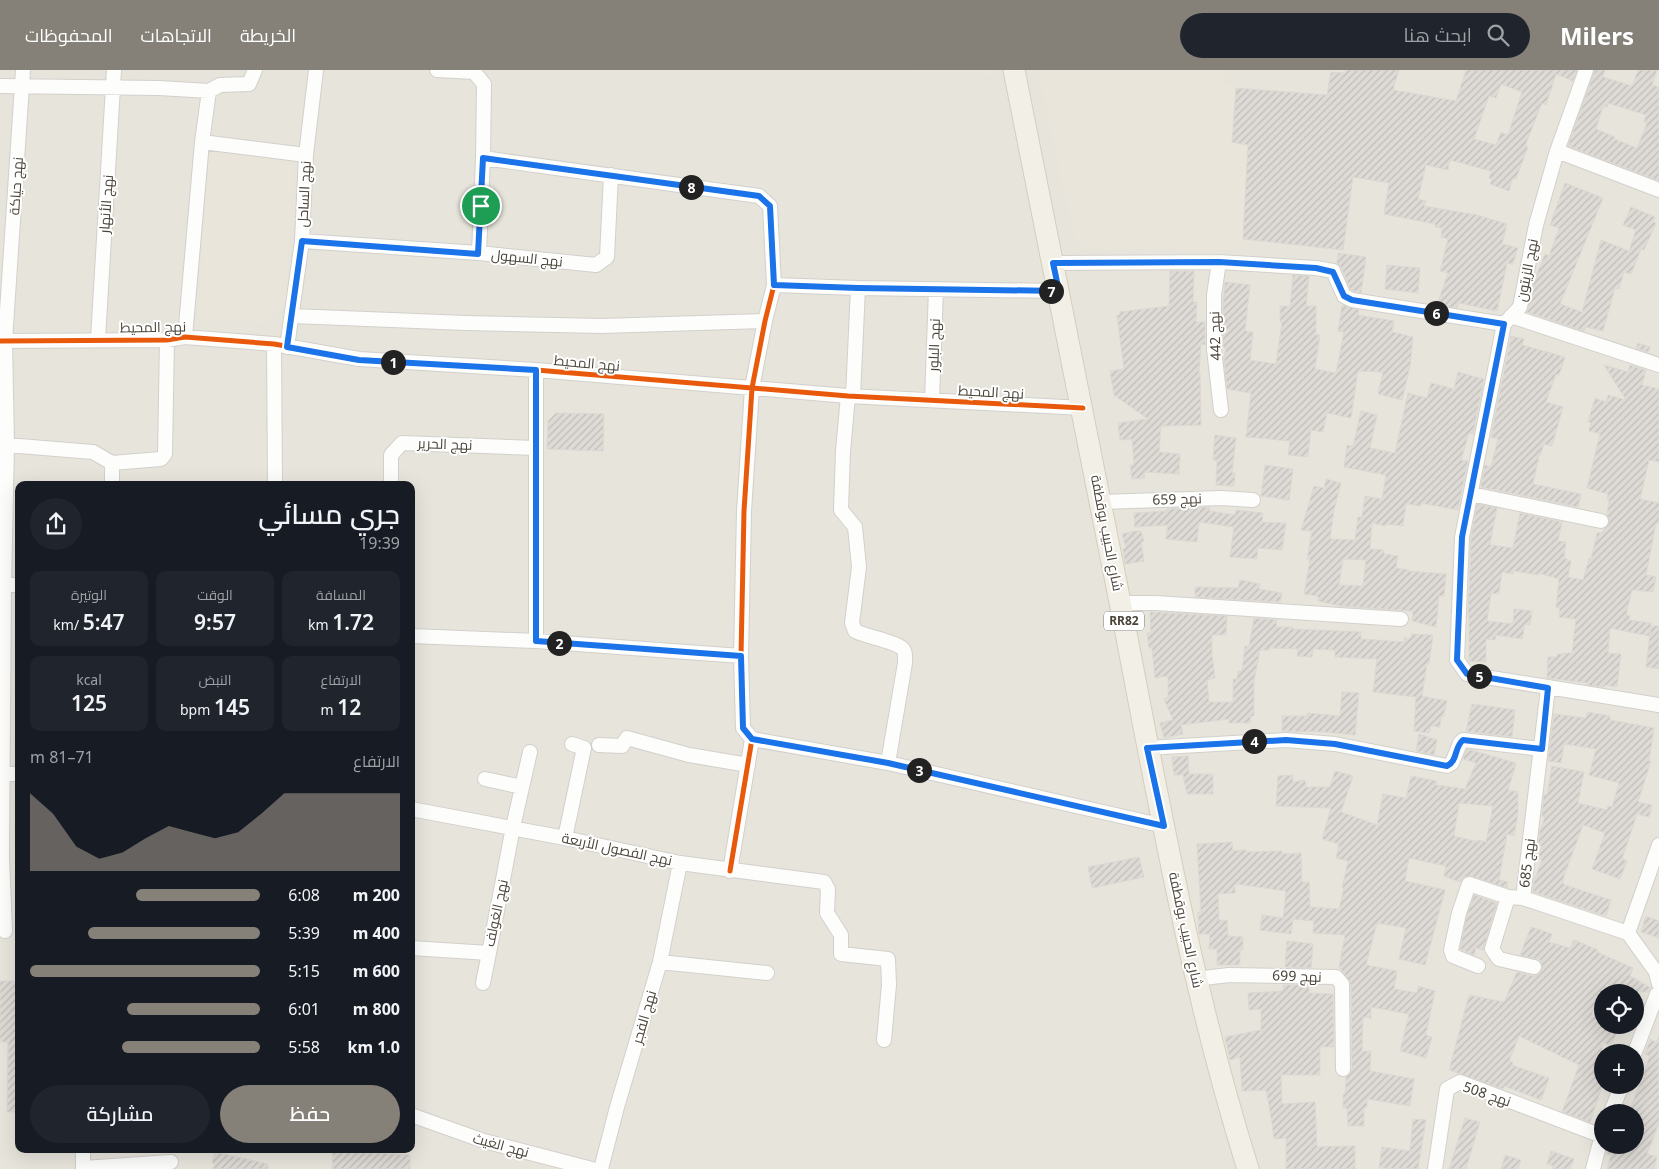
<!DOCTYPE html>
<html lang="ar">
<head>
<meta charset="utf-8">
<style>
  :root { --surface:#171b24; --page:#20242c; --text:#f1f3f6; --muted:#9ea1a6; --accent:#868178 }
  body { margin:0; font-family:"Noto Sans",Cairo,sans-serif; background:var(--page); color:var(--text); direction:rtl; height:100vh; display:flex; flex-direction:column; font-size:19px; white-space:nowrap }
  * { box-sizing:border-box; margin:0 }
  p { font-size:16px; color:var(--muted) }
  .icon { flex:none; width:28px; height:28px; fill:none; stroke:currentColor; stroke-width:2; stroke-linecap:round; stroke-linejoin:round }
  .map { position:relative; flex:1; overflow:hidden; direction:ltr }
  .details { position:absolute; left:15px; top:411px; width:400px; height:672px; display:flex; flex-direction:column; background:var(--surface); border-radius:10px; box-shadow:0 5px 20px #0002; direction:rtl }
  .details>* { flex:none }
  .tools { position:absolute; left:1594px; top:914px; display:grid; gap:10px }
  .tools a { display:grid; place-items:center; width:50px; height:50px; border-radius:50%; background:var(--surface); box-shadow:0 5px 20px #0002; font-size:25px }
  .pin { position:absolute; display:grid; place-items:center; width:42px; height:42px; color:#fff; margin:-21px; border:2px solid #fff; border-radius:50%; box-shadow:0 1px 5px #0007 }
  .km { position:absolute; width:25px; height:25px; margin:-12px; border-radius:50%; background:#222; color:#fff; font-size:14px; line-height:25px; text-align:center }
  .round { display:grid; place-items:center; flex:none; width:52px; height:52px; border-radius:26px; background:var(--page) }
  .summary { display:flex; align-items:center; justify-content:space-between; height:85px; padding:0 15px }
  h1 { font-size:28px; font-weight:600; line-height:38px }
  .metrics { display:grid; grid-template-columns:repeat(3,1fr); gap:8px; height:85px; padding:5px 15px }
  .metrics div { display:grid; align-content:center; border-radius:10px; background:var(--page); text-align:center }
  .metrics b { font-size:21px; font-weight:600 }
  .metrics small { font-size:14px; font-weight:400 }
  .metrics p { font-size:14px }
  .chart { height:140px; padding:10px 15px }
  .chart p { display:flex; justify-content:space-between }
  .chart svg { width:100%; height:90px; margin-top:5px; fill:var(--accent); opacity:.7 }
  .button { display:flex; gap:10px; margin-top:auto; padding:10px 15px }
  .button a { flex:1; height:58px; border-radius:30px; background:var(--accent); color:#fff; font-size:20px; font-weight:600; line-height:58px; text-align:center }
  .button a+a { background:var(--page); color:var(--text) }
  ul { padding:0 15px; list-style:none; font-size:16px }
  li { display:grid; grid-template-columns:80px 60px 1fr; align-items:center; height:38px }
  li i { height:12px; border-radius:6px; background:var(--accent) }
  header { display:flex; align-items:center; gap:30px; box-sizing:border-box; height:70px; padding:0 25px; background:var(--accent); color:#fff }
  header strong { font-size:24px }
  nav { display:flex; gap:28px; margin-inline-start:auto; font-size:18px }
  .search { width:350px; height:45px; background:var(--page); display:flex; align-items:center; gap:12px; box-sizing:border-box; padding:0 18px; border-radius:28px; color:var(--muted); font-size:19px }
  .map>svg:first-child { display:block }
</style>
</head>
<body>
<header>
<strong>Milers</strong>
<div class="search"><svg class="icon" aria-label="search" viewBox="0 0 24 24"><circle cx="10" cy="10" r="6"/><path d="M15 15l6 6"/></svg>ابحث هنا</div>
<nav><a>الخريطة</a><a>الاتجاهات</a><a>المحفوظات</a></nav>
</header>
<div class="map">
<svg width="1659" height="1099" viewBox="0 0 1659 1099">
  <defs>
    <pattern id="building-hatch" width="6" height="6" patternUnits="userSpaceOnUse" patternTransform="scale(1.25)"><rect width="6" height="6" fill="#dedbd6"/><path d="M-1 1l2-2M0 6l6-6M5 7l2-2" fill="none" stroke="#c0bdb8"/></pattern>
  </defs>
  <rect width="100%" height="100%" fill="#f4f2ee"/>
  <path fill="#e7e4dc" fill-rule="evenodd" d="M0 0H1659V1099H0ZM19 415H411V1080H19ZM1602 922H1635V955H1602ZM1602 982H1635V1015H1602ZM1602 1042H1635V1075H1602Z"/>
  <path fill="#eae5da" d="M891 0H991L993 5Z
    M1038 0H1224V13L1236 18 1232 72 1248 75 1244 164 1240 180 1086 176 1073 164Z
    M209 80 287 89 293 100 286 230 261 253 198 249Z"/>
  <path fill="url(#building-hatch)" stroke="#dcd9d4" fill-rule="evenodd" d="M1346 0H1399L1393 20 1456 31 1466 0H1577L1573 11 1556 4 1546 35 1542 33 1525 76 1528 77 1516 109 1513 108 1509 121 1490 114 1492 109 1489 108 1491 101 1450 90 1448 100 1426 95 1418 129 1426 131 1424 136 1477 145 1507 154 1502 174 1518 178 1513 194 1507 193 1497 241 1459 233 1457 238 1437 235 1448 203 1440 201 1448 169 1441 167 1442 158 1435 157V154L1384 144 1389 113 1353 107 1343 180 1243 169 1248 75 1232 72 1236 18 1327 25 1331 2 1345 3ZM1501 14 1522 22 1508 65 1501 62 1496 75 1474 69 1489 26 1496 28Z
    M1595 0H1605L1603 7 1632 16 1638 0H1657L1652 15 1659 17V111L1568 76ZM1608 33 1646 45 1644 52 1647 53 1637 78 1614 69 1615 67 1596 59 1603 36 1607 37Z
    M1565 113 1603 128 1560 234 1582 242 1601 170 1629 181 1636 160 1623 155 1631 137 1655 147 1653 152 1656 153 1644 180 1641 179 1631 204 1624 202 1619 219 1615 218 1603 261 1586 257 1584 261 1527 242 1534 211 1545 184 1549 186 1559 158 1550 155Z
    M1338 183 1366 187 1361 223 1351 220 1341 197 1337 193Z
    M1387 195 1420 198 1418 223 1385 219Z
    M1170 201H1194L1193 232H1197L1196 252H1205V275L1201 274 1199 303H1200L1201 355 1161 356 1159 382 1180 384 1179 404 1144 402 1145 408 1132 409 1130 395H1134L1132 369 1120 370 1118 353 1148 349 1114 325 1110 301 1124 299 1117 246 1120 244V242L1169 236Z
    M1293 205 1309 206 1306 236H1316V265H1320L1315 299 1336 303 1344 262 1338 261 1342 235 1359 240 1358 245 1394 251 1392 262 1413 267 1410 296 1402 330 1378 324 1383 302 1358 301 1351 348 1327 343 1323 362 1311 360 1308 387 1288 385 1290 371 1246 367 1251 323 1227 319 1224 288 1226 278 1223 277V235L1225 212 1250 215 1245 261 1253 262 1250 290 1276 294 1282 252H1280V236H1290Z
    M1511 266 1524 269 1522 275 1565 287 1559 305 1556 304 1546 332 1563 337 1552 376 1544 374 1540 386H1539L1533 414 1581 424 1578 437 1481 417 1485 395 1491 397 1498 369 1491 367Z
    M1638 273 1650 277 1648 282 1636 278Z
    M1604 295 1628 302 1630 295 1646 300 1642 315 1659 319V392L1649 390 1640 429 1659 433V453H1656L1646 505 1656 507 1653 522 1632 520 1626 545 1630 546 1629 550 1651 553 1649 566 1610 558 1608 583 1621 584 1617 617 1605 615 1604 617 1587 615 1588 613 1547 608 1548 587H1557V584H1563V583H1572L1576 549 1559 547 1560 538H1556L1559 509 1538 503V505L1514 501 1513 504 1502 502 1499 524 1491 523 1487 551 1513 554 1514 539 1532 541 1530 555 1525 554 1522 569 1496 565 1495 570 1486 569V592L1469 591V547H1468L1471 468 1477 434 1497 438 1490 475 1513 478 1520 443 1562 452 1558 471 1566 472 1564 488 1571 491 1568 507 1583 510 1589 488 1591 489 1597 463H1602L1604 459 1609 453V449L1607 445 1609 430 1607 429 1608 424 1587 418 1600 364 1589 361 1591 353 1588 352 1595 328 1606 332 1608 325 1626 330Z
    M1458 302 1484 309 1473 364 1469 363 1461 390 1468 391 1458 440 1421 433V436L1406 434 1403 456 1386 454V456L1372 453 1370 479 1384 480V484L1398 486 1396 498 1409 500 1408 501 1446 504 1444 526H1439L1436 557 1412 551 1413 541 1340 536 1318 531V526L1304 524 1310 489H1307L1312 461 1301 460 1314 416 1324 418 1326 409 1341 413 1334 440 1330 469 1355 470 1358 447H1362L1365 426 1382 429 1386 405 1344 397 1347 375 1353 376 1361 341 1377 345 1370 378 1395 383 1408 323 1427 328 1431 313 1454 319ZM1343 489 1366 490 1363 516 1339 515Z
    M556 343 604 344 603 381 547 379 548 351Z
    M1215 365 1236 368 1232 403H1235L1234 416 1216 415 1217 390H1213Z
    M1265 395 1293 399 1289 430 1261 426Z
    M1210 437 1209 441 1235 445 1236 440 1263 443 1262 452 1286 453 1282 480 1258 478 1257 489 1230 487 1234 457 1199 452 1197 472 1166 469 1168 455 1135 457 1134 443 1166 441 1167 439Z
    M1136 461H1141L1144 471 1141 472 1144 491 1125 494 1123 479 1126 478 1122 464Z
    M1240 510 1260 514 1259 519 1282 523 1280 532 1195 527V517L1238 518Z
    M1150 542 1227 546 1226 565H1212V585L1215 608 1207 610 1209 632H1233V609H1237L1238 601H1242L1245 576H1249L1254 548 1277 550 1276 557H1293V559L1361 562V569L1404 572V568H1411V564L1433 565 1429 594 1427 593 1422 626 1447 631 1443 647 1441 646 1440 657 1431 656 1429 663 1414 661 1416 627 1373 622 1377 589 1335 587V580L1313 579 1312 587 1297 586 1298 579 1270 578V580H1260L1254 611V646H1251L1250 653H1229V649L1181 655 1183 664 1164 668 1160 653 1173 650 1164 629 1168 627V606L1155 608 1152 578H1149L1147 563H1151Z
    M1651 556H1659V599L1646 597Z
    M1342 622 1359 623 1355 665 1326 662 1282 661V646H1307V643L1340 646Z
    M1472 634 1515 640 1512 667 1466 661Z
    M1587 642 1610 646V650L1654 658 1649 691H1651L1638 732 1652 735 1649 747 1637 744 1622 789 1627 791 1620 809 1592 799 1605 763 1583 755 1564 806 1563 813 1565 815 1611 830 1606 846 1533 822 1534 811 1542 790 1538 788 1542 776 1538 775 1540 760 1545 747 1542 746 1544 724 1547 725 1552 696 1584 702 1578 733 1607 740 1608 736 1612 737 1619 713 1589 705 1596 679 1564 674 1561 693 1548 691 1554 644 1586 648Z
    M1419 664 1437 670 1434 685 1416 681Z
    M1467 679 1516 693 1508 721H1518V744L1514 766 1507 764 1499 810 1508 812 1507 818 1471 806 1464 807 1460 812 1444 806 1446 796 1409 788 1405 811 1445 820 1425 895 1399 889 1406 858 1377 853 1366 895 1397 901 1394 919 1417 923 1418 916 1435 921 1426 965 1432 967 1426 988 1400 981 1409 944 1371 937V948L1363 947 1362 981H1371L1370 1001 1414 1009 1410 1036 1367 1029V1037L1364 1038V1056H1348L1347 1038H1343V1024H1345L1346 1007 1350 1004 1352 999 1351 914 1341 899 1339 898 1345 865 1313 863 1314 851 1293 849 1291 864 1260 860 1262 845 1283 848 1286 821 1235 814V823L1218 824 1219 850H1227L1228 866 1243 867V880H1240V895H1217V879H1209L1210 864H1199V862L1198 842H1201L1197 774 1232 772 1233 781 1246 780V782L1282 781V784L1301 783 1302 812H1309L1310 837 1339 839 1344 818H1342L1348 791 1336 788 1339 774 1322 769 1331 738 1276 736 1278 706 1293 705V712L1305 710 1306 717H1330L1335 701 1353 706 1341 742 1377 755 1383 724 1406 728 1411 706 1437 711 1436 715 1465 719 1476 693 1463 689ZM1459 733 1493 736 1486 772 1478 770V772L1454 766Z
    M1188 686 1189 704H1213V724H1187L1183 705H1174L1172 687Z
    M1139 787 1144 807 1092 818 1088 797Z
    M1474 825 1497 833 1483 880 1476 878 1474 885 1460 879 1467 845Z
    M1646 846 1659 851V868L1641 862Z
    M1531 857 1552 864 1549 872 1570 878 1574 870 1598 880 1597 882 1633 898 1630 906 1651 918 1648 922H1601L1592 944 1602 949V955H1620L1611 976 1602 972V1017L1590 1052 1562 1042 1579 995 1519 966 1509 991 1513 992 1512 995 1549 1008 1541 1030 1504 1016 1503 1019 1449 1000 1469 925 1504 932 1517 902 1533 906 1541 903 1542 895 1540 890 1520 885Z
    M1287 871 1313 874 1311 898 1285 897Z
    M0 911H19V1042H7L8 972H0Z
    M1283 915H1309V923L1333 924 1334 977H1320V1005H1281L1282 1034 1315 1032 1317 1077 1355 1076V1099H1286V1068L1274 1069 1272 1053 1266 1020 1242 1021 1240 987 1230 990 1225 967 1261 960V939L1249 940 1248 923 1283 921Z
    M1659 966V1053L1647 1084 1657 1087 1654 1099H1607L1611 1085 1606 1084 1608 1075H1635V1042H1629L1650 986 1645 984 1650 969 1656 972Z
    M1465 1048 1480 1052 1466 1099H1449Z
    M1413 1049 1426 1050 1418 1099 1379 1098 1382 1077 1410 1081Z
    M333 1080 410 1085V1099H332Z
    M1551 1081 1574 1089 1570 1099H1552L1553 1096 1547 1094Z
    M215 1082 268 1094V1099H213L215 1094 212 1093Z
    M1505 1085 1521 1090 1518 1099H1501Z"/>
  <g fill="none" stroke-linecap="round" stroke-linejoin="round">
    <g stroke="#d2d0cb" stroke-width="16">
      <path id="minor" d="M437 0 474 2 484 14 483 88 479 183
        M1586 0 1557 81 1536 155 1520 237 1504 254 1462 467 1457 590 1467 604 1659 635
        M0 16 159 18 209 21 220 15 249 14 255 0
        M202 72 306 85
        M1557 81 1659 120
        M483 88 759 126 770 136 774 215 765 251 752 318 744 441 741 586 743 658 752 669 730 801
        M302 171 479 183 596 195 607 187 611 105
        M1219 192 1214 225V279L1221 340
        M1053 193 1219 192 1316 198 1333 201 1344 226 1352 230 1504 254
        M774 215 858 218 1059 221
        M292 246 466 253 601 256 765 251
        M1511 246 1659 295
        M185 267 202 72 209 21
        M98 269 114 0
        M0 271 167 270 185 267 274 274 359 289 536 300 848 326 1083 338
        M274 274 275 415
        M287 277 302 171 306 85 316 0
        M848 326 843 381 841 440 855 457 859 497 852 553 855 561C867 567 894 571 902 578 906 582 905 588 905 593L888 693
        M853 326 858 218
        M932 330 936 219
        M7 375 93 382 112 393 161 389 165 384 167 270
        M112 393V415
        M391 415V385L402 373 535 378
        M1471 424 1601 451
        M1101 432 1221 428 1253 430
        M0 515H19
        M1120 533H1156L1401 549
        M411 566 536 571 741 586
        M536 571V300
        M1548 618 1523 828 1628 863 1656 902 1659 914
        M752 669 888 693 1164 756
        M599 675 622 676 627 668 689 685 748 695
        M1147 678 1286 670 1335 674 1447 696 1452 693 1460 673 1463 670 1541 679
        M3 704H19
        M485 709 522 717
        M411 739 565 768 680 793 824 812 828 819 827 843 841 865V884L888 889 889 915 884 970
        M565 768 584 678 572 674
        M1508 827 1492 879 1499 889 1534 897
        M5 861 2 787 4 515 7 375 5 271 23 0
        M1628 863 1659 775
        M411 878 489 883 513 757 530 682
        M660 892 767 903
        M1478 896 1453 886 1451 880 1459 843 1469 814 1508 827 1523 828
        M1195 909 1229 905 1336 907 1342 914 1343 999
        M483 913 489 883
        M1635 982 1657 924
        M1611 1042 1622 1015
        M411 1045 484 1071 592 1099
        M83 1080V1098L171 1092
        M601 1099 617 1037 660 892 680 793
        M1435 1099 1447 1019 1460 1012 1602 1066
        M1593 1099 1602 1065"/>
    </g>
    <g stroke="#d6cebb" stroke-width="23">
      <path id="primary" d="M1014 0C1050 177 1086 354 1120 532 1157 722 1190 914 1248 1099"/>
    </g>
    <use href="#minor" stroke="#fdfdfc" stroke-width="14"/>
    <use href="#primary" stroke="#f2efe6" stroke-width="21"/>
    <g stroke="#fff" stroke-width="8">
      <path id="cycleway" d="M483 88 759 126 770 136 774 215 765 251 752 318 744 441 741 586 743 658 752 669 730 801
        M0 271 167 270 185 267 274 274 359 289 536 300 848 326 1083 338"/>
    </g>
    <use href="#cycleway" stroke="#e8590c" stroke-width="5"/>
  </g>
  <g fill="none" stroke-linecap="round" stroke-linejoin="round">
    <g stroke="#fff" stroke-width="10">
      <path id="route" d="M483 88 759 126 770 136 774 215 858 218 1059 221 1053 193 1219 192 1316 198 1333 202 1344 226 1352 230 1504 254 1462 467 1457 590 1467 604 1548 618 1542 679 1463 670C1454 677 1458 691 1447 696L1335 674 1286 670 1147 678 1164 756 888 693 752 669 743 658 741 586 536 571V300L359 290 287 277 302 171 478 184Z"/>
    </g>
    <use href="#route" stroke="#1a73e8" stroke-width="6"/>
  </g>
  <g text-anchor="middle" stroke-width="4" stroke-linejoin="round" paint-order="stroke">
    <rect fill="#fff" stroke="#817c74" stroke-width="1" x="1104" y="541.5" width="40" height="19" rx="4"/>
    <g font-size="12" font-weight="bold" fill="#4b4439">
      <text x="1124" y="555">RR82</text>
    </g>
    <g font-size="14" fill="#4b4439" stroke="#fff">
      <text transform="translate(16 116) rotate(-86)" y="5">نهج حياكة</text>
      <text transform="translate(304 124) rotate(-87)" y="5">نهج الساحل</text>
      <text transform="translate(106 134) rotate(-86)" y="5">نهج الأنهار</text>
      <text transform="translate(527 188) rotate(6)" y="5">نهج السهول</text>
      <text transform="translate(1527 200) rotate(-79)" y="5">نهج الزيتون</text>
      <text transform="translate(153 257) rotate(-1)" y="5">نهج المحيط</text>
      <text transform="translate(1215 266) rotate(-92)" y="5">نهج 442</text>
      <text transform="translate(934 275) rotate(-88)" y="5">نهج البلور</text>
      <text transform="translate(587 293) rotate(5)" y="5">نهج المحيط</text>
      <text transform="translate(991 322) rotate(3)" y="5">نهج المحيط</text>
      <text transform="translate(445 374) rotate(2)" y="5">نهج الحرير</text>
      <text transform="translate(1177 429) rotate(-2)" y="5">نهج 659</text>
      <text transform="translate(1107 463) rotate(79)" y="5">شارع الحبيب بوقطفة</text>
      <text transform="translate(617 779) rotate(12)" y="5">نهج الفصول الأربعة</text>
      <text transform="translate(1527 793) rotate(-83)" y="5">نهج 685</text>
      <text transform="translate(496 843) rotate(-78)" y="5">نهج الغولف</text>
      <text transform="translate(1186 860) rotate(78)" y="5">شارع الحبيب بوقطفة</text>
      <text transform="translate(1297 906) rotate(2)" y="5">نهج 699</text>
      <text transform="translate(644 947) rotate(-74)" y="5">نهج الفجر</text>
      <text transform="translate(1487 1024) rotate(19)" y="5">نهج 508</text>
      <text transform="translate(501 1075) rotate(15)" y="5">نهج الغيث</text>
    </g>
  </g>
</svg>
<div class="tools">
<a><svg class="icon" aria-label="locate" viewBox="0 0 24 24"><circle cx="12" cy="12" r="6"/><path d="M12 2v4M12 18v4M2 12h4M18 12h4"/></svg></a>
<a>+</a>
<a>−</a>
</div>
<div class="pin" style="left:481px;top:136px;background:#1e9e55"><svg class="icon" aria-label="arrive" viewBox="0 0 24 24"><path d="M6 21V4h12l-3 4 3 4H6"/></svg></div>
<b class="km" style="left:393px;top:292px">1</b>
<b class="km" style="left:559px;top:573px">2</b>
<b class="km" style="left:919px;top:700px">3</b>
<b class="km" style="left:1254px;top:671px">4</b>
<b class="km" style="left:1479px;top:606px">5</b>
<b class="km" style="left:1436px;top:243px">6</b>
<b class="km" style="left:1051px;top:221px">7</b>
<b class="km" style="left:691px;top:117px">8</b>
<section class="details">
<div class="summary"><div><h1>جري مسائي</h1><p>19:39</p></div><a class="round"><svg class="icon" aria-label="share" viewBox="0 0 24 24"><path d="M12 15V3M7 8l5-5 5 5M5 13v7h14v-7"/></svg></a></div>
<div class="metrics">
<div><p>المسافة</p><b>1.72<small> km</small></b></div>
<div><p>الوقت</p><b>9:57</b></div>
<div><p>الوتيرة</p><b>5:47<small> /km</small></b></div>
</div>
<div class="metrics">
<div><p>الارتفاع</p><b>12<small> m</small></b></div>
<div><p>النبض</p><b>145<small> bpm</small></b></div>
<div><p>kcal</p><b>125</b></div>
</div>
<div class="chart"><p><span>الارتفاع</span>71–81 m</p>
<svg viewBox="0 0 160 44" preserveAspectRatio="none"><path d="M0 44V6L10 16L20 32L30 38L40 35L50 28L60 22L70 25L80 28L90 25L100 16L110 6L120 6L130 6L140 6L150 6L160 6V44z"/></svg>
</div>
<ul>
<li><b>200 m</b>6:08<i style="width:54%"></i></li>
<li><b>400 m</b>5:39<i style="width:75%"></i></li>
<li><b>600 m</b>5:15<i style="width:100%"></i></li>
<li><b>800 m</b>6:01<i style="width:58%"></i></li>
<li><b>1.0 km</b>5:58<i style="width:60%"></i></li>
</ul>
<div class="button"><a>حفظ</a><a>مشاركة</a></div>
</section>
</div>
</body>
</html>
